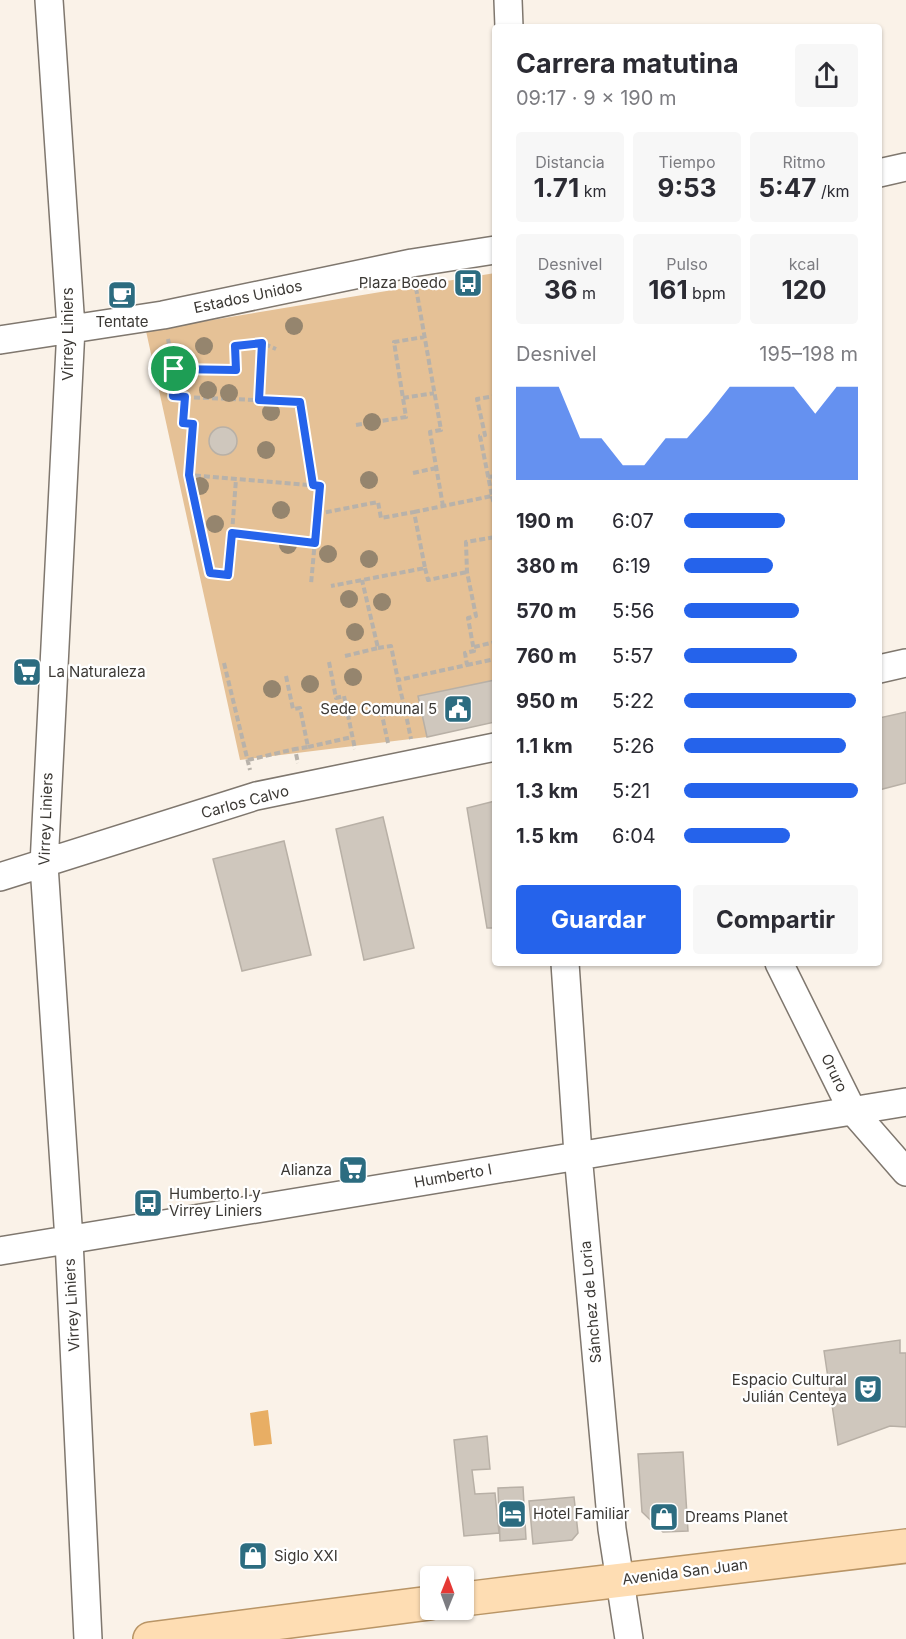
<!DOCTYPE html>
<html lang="es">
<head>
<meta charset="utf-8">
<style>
  :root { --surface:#fff; --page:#f7f7f7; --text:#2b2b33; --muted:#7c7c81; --accent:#2563eb }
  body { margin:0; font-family:Inter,sans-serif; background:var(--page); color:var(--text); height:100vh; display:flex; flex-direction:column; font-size:22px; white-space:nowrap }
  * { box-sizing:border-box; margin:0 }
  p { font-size:20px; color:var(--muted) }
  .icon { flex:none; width:33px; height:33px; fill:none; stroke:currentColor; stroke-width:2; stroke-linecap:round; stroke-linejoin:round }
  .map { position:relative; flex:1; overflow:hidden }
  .drawer { position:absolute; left:492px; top:24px; width:390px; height:942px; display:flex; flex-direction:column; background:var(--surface); border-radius:6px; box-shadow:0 2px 4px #0004 }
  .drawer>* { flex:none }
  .needle { width:39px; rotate:1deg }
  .buttons { position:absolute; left:420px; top:1566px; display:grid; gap:12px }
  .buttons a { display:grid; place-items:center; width:54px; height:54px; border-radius:6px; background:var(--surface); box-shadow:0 2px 4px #0004; font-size:30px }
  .pin { position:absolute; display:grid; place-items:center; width:51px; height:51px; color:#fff; margin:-26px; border:3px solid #fff; border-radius:50%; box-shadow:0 2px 6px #0007 }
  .round { display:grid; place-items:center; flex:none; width:63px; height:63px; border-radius:6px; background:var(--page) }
  .headline { display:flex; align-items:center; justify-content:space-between; height:102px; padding:0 24px }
  h1 { font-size:27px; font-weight:700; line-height:45px }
  .metrics { display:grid; grid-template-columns:repeat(3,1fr); gap:9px; height:102px; padding:6px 24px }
  .metrics div { display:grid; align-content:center; border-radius:6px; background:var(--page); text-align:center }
  .metrics b { font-size:26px; font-weight:700 }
  .metrics small { font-size:16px; font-weight:400 }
  .metrics p { font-size:16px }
  .chart { height:168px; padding:12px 24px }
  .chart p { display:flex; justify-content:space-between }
  .chart svg { width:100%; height:108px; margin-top:6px; fill:var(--accent); opacity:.7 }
  .button { display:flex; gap:12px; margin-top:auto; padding:12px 24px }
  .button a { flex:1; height:69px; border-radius:6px; background:var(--accent); color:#fff; font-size:24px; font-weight:700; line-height:69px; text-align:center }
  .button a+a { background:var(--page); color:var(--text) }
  ul { padding:0 24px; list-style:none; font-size:20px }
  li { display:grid; grid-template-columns:96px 72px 1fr; align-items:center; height:45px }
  li i { height:15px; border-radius:8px; background:var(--accent) }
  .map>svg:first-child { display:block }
</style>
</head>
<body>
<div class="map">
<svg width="906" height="1639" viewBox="0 0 906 1639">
  <rect width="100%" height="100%" fill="#faf2e8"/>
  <path fill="#e5c196" d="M495 273V680L418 696 427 737 240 760 146 331Z"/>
  <path fill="#e8ae64" d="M268 1410 272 1444 254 1446 250 1413Z"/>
  <path fill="#cfc7bd" stroke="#b8b0a6" stroke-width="1.5" d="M209 441a14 14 0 1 1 28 0a14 14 0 1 1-28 0Z
    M495 680V722L427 737 418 696Z
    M906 712V783L879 790V718Z
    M495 801V928H487L467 808Z
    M383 817 414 948 364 960 336 829Z
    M284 841 311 955 242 971 213 859Z
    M900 1340V1353H906V1427L890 1426 838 1445 824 1351Z
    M487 1436 490 1469 472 1470 475 1494 495 1493 499 1533 464 1536 454 1440Z
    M683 1452 688 1531 663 1532 642 1512 638 1454Z
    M523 1487 526 1539 500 1541 498 1488Z
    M574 1497 578 1533 572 1540 533 1544 529 1501Z"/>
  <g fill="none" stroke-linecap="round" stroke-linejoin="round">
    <g stroke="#7f776e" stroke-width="30">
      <path id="minor" d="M49 0 71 328 44 865 69 1240 88 1639
        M508 0 509 27
        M879 173 906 167
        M0 340 163 315 412 263 495 250
        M879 669 906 663
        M0 877 256 796 495 747
        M565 963 578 1154 612 1529 629 1639
        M779 963 852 1110 906 1172
        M0 1251 906 1102"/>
    </g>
    <g stroke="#b99566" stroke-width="36">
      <path id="primary" d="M464 1599 906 1546
        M150 1639 430 1603"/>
    </g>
    <path stroke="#b8b2aa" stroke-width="4" stroke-dasharray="6 3" stroke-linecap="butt" d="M416 288 441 430 430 432 443 506
      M168 339 174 369 173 395 185 397 183 423 193 424 189 475 320 486 311 584
      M174 369 236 371 235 346 262 343 276 349
      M185 397 300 402 313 485
      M403 398 434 393
      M259 400 262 343
      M356 425 406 417 394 342 424 337
      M413 473 436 468
      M189 475 210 573 228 575 232 533 315 543
      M488 477 495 476
      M320 486 326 481
      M492 496 495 509
      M414 512 492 496 480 436 485 435 477 399 495 396
      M317 514 378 502 381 518 414 512 425 568 331 586
      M232 533 236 479
      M425 568 428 580 467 572
      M474 647 495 642
      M378 648 391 646 398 680 467 665 465 653 474 651 468 618 476 616 467 572 466 542 495 537
      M345 656 378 648 362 580
      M329 662 336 698 344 696 355 749
      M224 663 250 770
      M467 665 495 659
      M286 676 293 709 300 708 308 747 295 749 298 763
      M405 710 411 739
      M388 743 382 715 405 710 398 680
      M308 747 352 737
      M248 760 295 749"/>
    <use href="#minor" stroke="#fff" stroke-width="27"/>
    <use href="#primary" stroke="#feddb3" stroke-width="33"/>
  </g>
  <g fill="#95856e">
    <circle cx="294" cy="326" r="9"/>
    <circle cx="204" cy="346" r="9"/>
    <circle cx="208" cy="390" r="9"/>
    <circle cx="229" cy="393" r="9"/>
    <circle cx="271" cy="412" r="9"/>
    <circle cx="372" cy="422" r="9"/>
    <circle cx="266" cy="450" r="9"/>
    <circle cx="369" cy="480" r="9"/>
    <circle cx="200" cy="486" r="9"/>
    <circle cx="281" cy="510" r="9"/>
    <circle cx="215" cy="524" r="9"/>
    <circle cx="288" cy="545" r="9"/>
    <circle cx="328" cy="554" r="9"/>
    <circle cx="369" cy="559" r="9"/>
    <circle cx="349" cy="599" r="9"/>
    <circle cx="382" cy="602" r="9"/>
    <circle cx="355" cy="632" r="9"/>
    <circle cx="353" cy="677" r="9"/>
    <circle cx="310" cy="684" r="9"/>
    <circle cx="272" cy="689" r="9"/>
  </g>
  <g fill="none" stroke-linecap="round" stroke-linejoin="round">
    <g stroke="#fff" stroke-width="12">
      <path id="route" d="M262 343 259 400 300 402 313 485 320 486 315 543 232 533 228 575 210 573 189 475 193 424 183 423 185 397 173 396 174 369 236 370 235 346Z"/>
    </g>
    <use href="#route" stroke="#2563eb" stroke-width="8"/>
  </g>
  <defs>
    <g id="bus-square" transform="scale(1.5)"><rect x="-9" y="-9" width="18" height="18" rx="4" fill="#2c6c80" stroke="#fff"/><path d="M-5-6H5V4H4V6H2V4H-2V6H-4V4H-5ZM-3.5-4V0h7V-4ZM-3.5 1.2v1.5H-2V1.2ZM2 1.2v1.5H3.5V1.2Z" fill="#fff"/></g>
    <g id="cafe-square" transform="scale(1.5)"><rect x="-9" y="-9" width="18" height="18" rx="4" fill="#2c6c80" stroke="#fff"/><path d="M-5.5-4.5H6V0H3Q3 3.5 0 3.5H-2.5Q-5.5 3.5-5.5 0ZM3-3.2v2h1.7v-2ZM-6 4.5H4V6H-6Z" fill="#fff"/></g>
    <g id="supermarket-square" transform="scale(1.5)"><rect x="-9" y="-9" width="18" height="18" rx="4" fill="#2c6c80" stroke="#fff"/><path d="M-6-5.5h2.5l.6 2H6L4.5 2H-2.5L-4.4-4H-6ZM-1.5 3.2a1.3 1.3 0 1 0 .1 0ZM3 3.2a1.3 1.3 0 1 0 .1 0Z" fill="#fff"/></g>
    <g id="civic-square" transform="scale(1.5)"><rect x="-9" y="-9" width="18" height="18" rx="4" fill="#2c6c80" stroke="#fff"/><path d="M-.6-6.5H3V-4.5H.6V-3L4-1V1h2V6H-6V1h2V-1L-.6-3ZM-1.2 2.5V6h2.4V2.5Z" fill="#fff"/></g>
    <g id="theatre-square" transform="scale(1.5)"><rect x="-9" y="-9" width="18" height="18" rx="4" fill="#2c6c80" stroke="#fff"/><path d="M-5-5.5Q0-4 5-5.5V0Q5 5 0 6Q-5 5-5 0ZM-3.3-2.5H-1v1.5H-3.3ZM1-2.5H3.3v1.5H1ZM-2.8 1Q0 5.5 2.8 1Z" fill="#fff"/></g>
    <g id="hotel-square" transform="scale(1.5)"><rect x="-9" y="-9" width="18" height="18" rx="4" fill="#2c6c80" stroke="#fff"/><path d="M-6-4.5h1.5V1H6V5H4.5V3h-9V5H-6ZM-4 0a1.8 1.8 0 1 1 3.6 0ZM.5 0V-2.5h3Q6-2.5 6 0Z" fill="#fff"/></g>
    <g id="shop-square" transform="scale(1.5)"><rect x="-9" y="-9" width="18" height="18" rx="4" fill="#2c6c80" stroke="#fff"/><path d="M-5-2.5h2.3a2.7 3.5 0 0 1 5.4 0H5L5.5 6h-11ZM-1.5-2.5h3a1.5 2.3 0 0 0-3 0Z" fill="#fff"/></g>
  </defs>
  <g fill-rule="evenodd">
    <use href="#bus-square" x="468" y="283"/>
    <use href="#cafe-square" x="122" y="295"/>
    <use href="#supermarket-square" x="27" y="672"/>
    <use href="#civic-square" x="458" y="709"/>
    <use href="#supermarket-square" x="353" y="1170"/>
    <use href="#bus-square" x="148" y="1203"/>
    <use href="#theatre-square" x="868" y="1389"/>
    <use href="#hotel-square" x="512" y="1514"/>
    <use href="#shop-square" x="664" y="1517"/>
    <use href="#shop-square" x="253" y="1556"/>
  </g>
  <g text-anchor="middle" stroke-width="4.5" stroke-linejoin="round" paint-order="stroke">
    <g font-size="15" fill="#3c3935" stroke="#fff" text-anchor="start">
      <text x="447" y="288" text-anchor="end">Plaza Boedo</text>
      <text x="122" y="327" text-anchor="middle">Tentate</text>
      <text x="48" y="677">La Naturaleza</text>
      <text x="437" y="714" text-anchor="end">Sede Comunal 5</text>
      <text x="332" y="1175" text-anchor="end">Alianza</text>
      <text x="169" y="1199">Humberto I y<tspan x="169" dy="17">Virrey Liniers</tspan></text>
      <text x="847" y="1385" text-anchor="end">Espacio Cultural<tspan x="847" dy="17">Julián Centeya</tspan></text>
      <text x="533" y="1519">Hotel Familiar</text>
      <text x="685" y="1522">Dreams Planet</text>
      <text x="274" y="1561">Siglo XXI</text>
    </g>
    <g font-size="15" fill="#3c3935" stroke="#fff">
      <text transform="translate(248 297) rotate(-12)" y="5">Estados Unidos</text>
      <text transform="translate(68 334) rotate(-90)" y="5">Virrey Liniers</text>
      <text transform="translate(245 802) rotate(-15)" y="5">Carlos Calvo</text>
      <text transform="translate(46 819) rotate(-88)" y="5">Virrey Liniers</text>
      <text transform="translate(834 1073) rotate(64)" y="5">Oruro</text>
      <text transform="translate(453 1176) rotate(-10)" y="5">Humberto I</text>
      <text transform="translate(591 1302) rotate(-95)" y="5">Sánchez de Loria</text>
      <text transform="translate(72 1305) rotate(-93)" y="5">Virrey Liniers</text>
      <text transform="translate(685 1572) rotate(-7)" y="5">Avenida San Juan</text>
    </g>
  </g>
</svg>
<div class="buttons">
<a><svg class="needle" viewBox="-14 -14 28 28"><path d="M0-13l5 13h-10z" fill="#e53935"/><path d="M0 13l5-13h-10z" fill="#7c7c81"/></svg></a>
</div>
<div class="pin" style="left:174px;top:369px;background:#1e9e55"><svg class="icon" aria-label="arrive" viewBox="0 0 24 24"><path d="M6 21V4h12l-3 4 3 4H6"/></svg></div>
<section class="drawer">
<div class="headline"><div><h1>Carrera matutina</h1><p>09:17 · 9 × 190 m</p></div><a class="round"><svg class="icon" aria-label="share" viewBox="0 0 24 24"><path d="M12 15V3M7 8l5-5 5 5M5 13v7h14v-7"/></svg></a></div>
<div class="metrics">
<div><p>Distancia</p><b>1.71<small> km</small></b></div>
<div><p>Tiempo</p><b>9:53</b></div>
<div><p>Ritmo</p><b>5:47<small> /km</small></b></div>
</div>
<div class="metrics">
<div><p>Desnivel</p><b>36<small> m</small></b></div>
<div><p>Pulso</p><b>161<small> bpm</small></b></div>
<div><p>kcal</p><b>120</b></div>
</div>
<div class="chart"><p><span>Desnivel</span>195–198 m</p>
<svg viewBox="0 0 160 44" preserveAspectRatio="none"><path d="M0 44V6L10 6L20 6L30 27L40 27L50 38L60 38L70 27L80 27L90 17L100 6L110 6L120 6L130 6L140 17L150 6L160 6V44z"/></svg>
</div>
<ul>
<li><b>190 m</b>6:07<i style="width:58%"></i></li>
<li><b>380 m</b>6:19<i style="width:51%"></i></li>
<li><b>570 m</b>5:56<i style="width:66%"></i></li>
<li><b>760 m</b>5:57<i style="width:65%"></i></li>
<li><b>950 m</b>5:22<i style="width:99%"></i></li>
<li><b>1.1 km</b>5:26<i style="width:93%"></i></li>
<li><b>1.3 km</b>5:21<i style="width:100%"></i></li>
<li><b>1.5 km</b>6:04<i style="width:61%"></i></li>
</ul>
<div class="button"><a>Guardar</a><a>Compartir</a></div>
</section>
</div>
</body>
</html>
